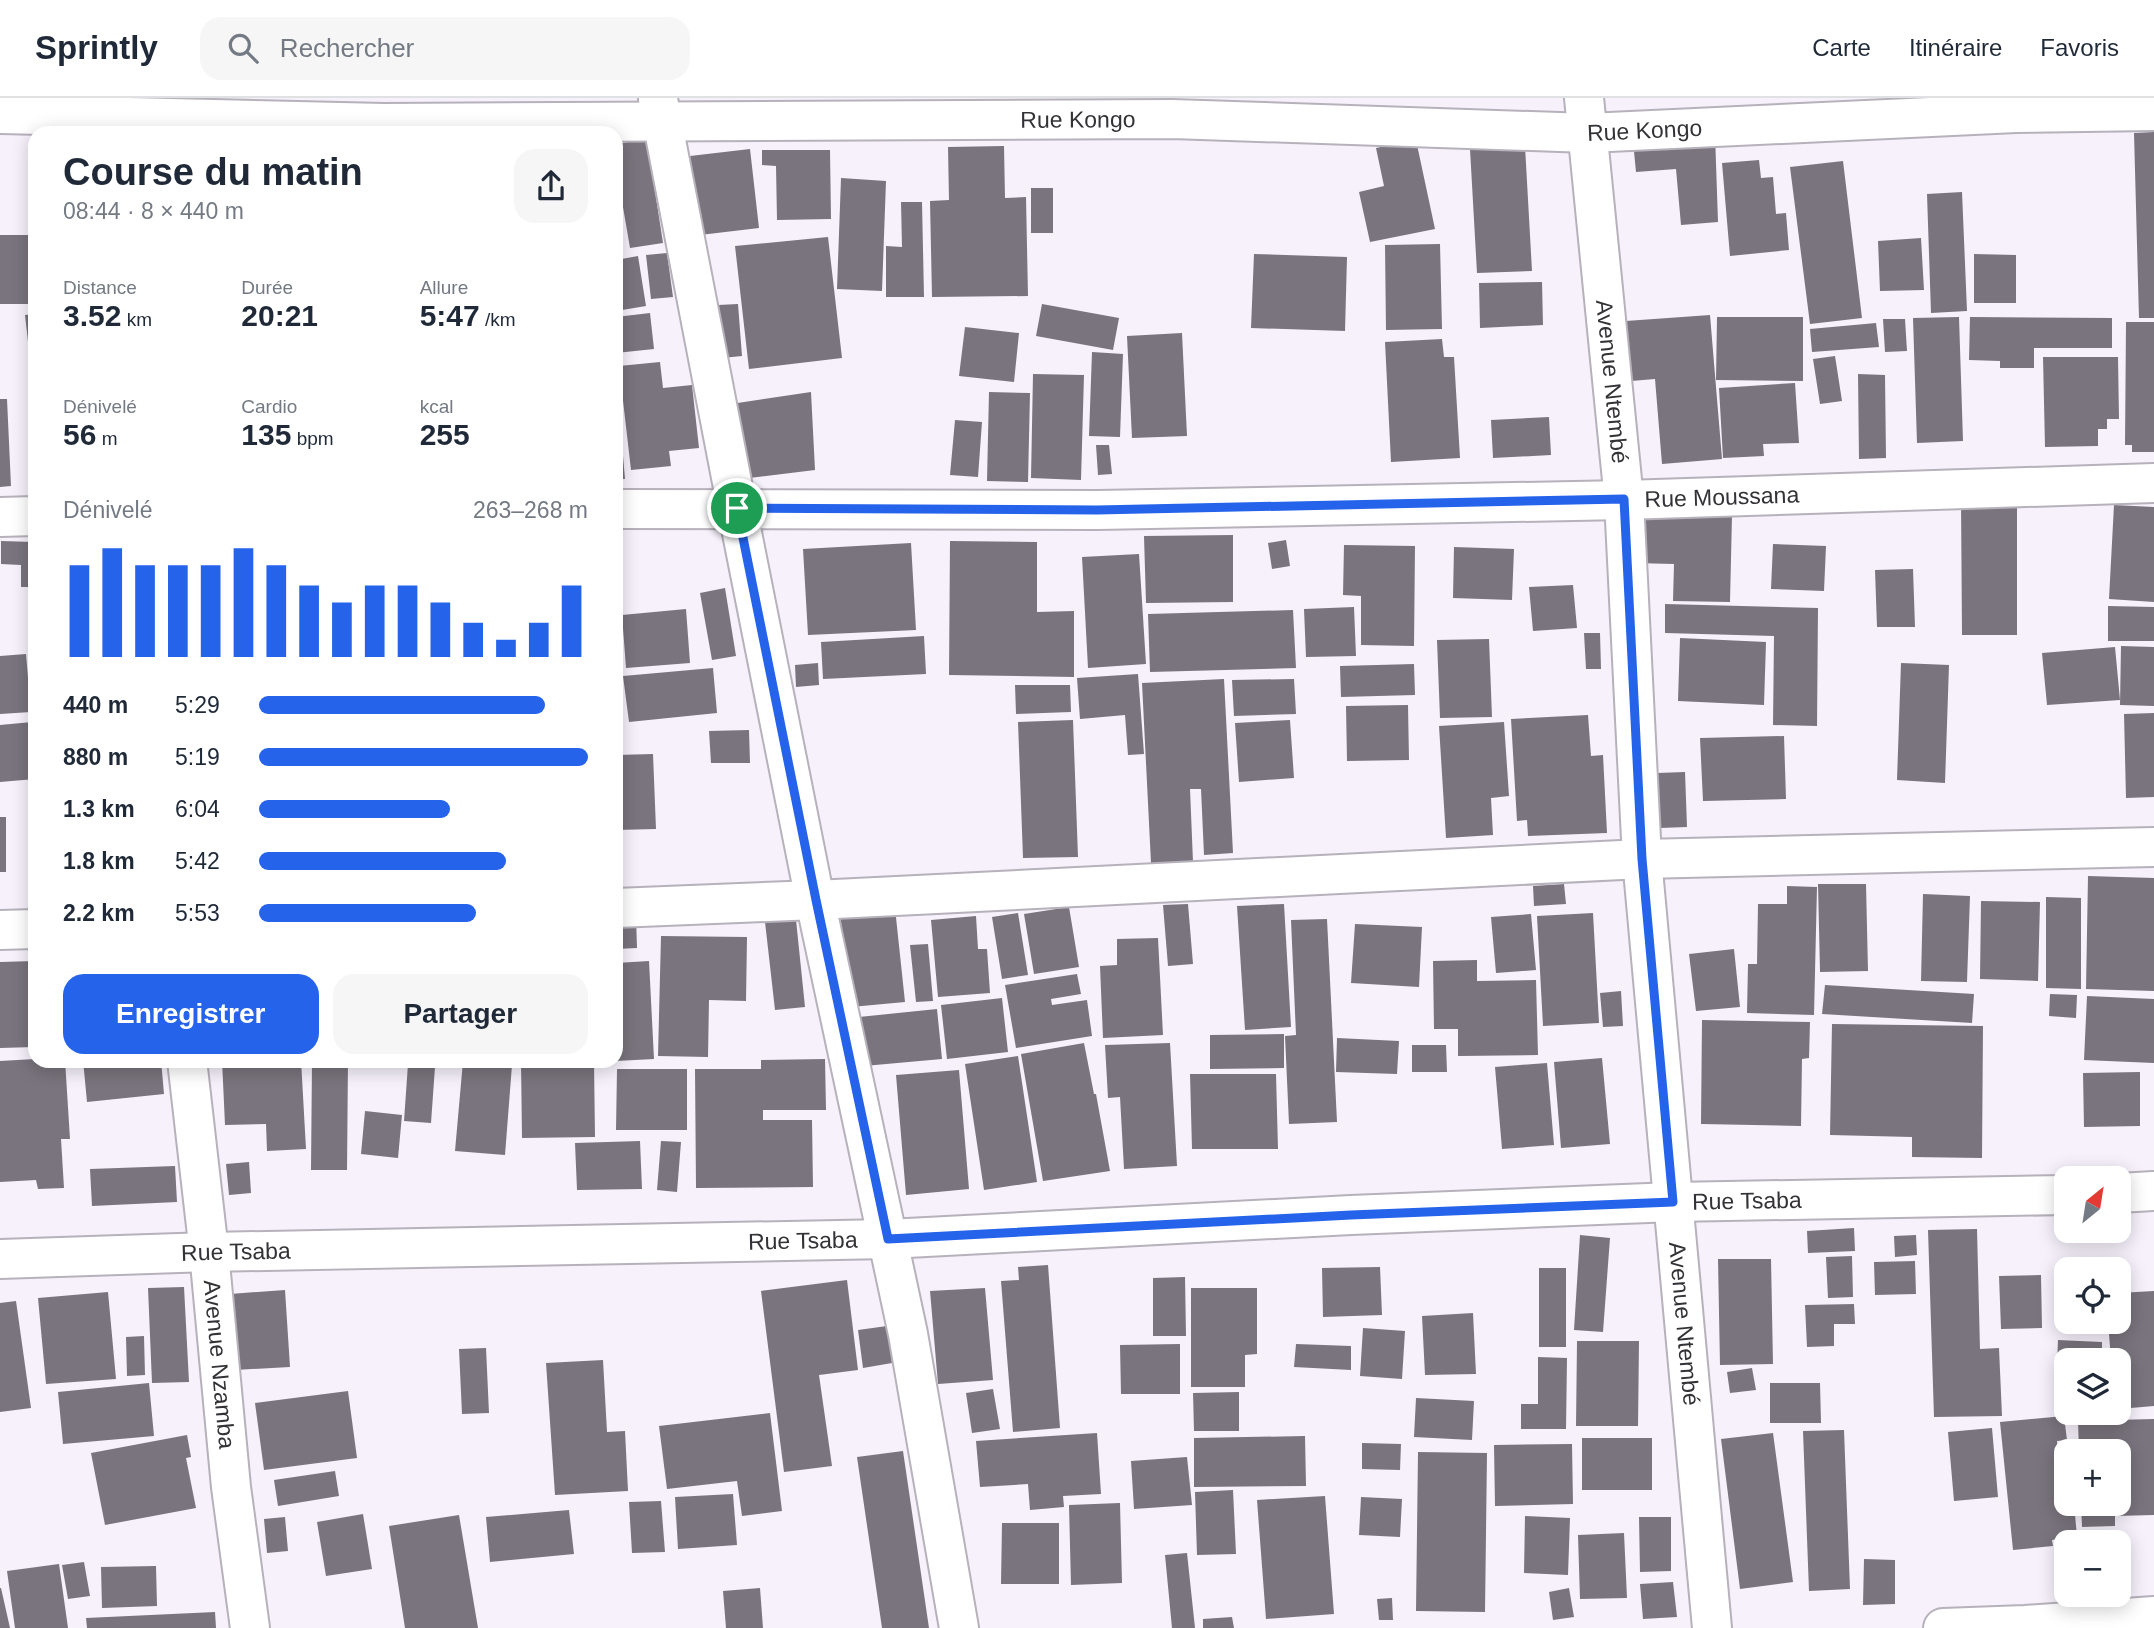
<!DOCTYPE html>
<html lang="fr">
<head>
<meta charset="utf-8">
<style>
  :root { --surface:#fff; --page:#f6f6f7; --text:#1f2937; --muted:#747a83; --line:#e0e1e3; --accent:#2563eb }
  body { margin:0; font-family:Helvetica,sans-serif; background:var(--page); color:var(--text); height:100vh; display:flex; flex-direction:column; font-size:26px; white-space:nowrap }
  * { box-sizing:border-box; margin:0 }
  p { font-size:23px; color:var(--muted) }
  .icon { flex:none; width:38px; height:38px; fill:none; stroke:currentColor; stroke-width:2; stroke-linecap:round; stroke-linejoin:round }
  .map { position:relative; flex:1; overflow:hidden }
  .side { position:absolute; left:28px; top:28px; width:595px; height:942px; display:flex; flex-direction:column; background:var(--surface); border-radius:21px; box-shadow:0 4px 18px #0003 }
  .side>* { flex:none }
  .needle { width:46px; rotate:30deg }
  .tools { position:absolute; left:2054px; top:1068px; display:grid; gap:14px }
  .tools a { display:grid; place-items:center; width:77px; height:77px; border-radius:14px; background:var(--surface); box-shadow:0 4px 18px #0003; font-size:35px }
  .pin { position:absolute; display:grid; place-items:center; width:60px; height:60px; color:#fff; margin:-30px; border:4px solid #fff; border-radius:50%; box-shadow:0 2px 7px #0007 }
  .round { display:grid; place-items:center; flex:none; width:74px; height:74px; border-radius:21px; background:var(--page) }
  .headline { display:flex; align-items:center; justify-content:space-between; height:119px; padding:0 35px }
  h1 { font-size:38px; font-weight:800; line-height:52px }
  .stats { display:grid; grid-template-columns:repeat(3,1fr); gap:10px; height:119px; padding:7px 35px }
  .stats div { display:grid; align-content:center }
  .stats b { font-size:30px; font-weight:800 }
  .stats small { font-size:19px; font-weight:400 }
  .stats p { font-size:19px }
  .chart { height:196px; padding:14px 35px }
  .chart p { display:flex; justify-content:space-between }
  .chart svg { width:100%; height:126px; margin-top:7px; stroke:var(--accent); stroke-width:6 }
  .primary-button { display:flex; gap:14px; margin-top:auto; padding:14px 35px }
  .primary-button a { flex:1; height:80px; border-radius:21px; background:var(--accent); color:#fff; font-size:28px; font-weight:800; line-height:80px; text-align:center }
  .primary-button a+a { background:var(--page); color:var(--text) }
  ul { padding:0 35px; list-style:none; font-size:23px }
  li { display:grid; grid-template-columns:112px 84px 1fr; align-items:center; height:52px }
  li i { height:18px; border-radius:9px; background:var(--accent) }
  header { display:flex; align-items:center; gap:42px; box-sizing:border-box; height:98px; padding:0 35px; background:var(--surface); border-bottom:2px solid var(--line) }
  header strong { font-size:33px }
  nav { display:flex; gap:38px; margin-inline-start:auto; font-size:24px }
  .search { width:490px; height:63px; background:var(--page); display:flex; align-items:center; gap:18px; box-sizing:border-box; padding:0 24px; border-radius:21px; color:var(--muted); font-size:26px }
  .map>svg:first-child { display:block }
</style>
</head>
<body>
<header>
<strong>Sprintly</strong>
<div class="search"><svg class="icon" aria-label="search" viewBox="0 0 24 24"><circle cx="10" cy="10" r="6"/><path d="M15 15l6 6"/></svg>Rechercher</div>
<nav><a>Carte</a><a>Itinéraire</a><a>Favoris</a></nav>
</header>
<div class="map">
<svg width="2154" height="1530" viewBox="0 0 2154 1530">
  <rect width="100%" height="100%" fill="#f6f1fb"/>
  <path fill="#79747d" d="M2154 34V220H2139L2134 35Z
    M1715 36 1718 124 1681 127 1676 71 1636 74 1633 43Z
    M647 41 663 145 630 150 616 68V46Z
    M1416 42 1435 131 1370 144 1359 94 1384 88 1376 50Z
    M1004 48 1005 100 1026 99 1028 198 932 199 930 103 949 102 948 49Z
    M1525 48 1532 173 1477 175 1470 51Z
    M750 51 759 130 700 137 690 58Z
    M762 52H830L831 121 777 122 776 68 762 67Z
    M1759 62 1761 80 1773 79 1776 116 1786 115 1789 152 1730 158 1722 65Z
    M1843 63 1862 220 1810 226 1790 69Z
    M841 80 886 83 882 193 837 191Z
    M1031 90H1053V135H1031Z
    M1962 94 1967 213 1931 215 1927 96Z
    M901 104H922L924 199H886V148L902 149Z
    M0 137H35V206H0Z
    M828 139 842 260 749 271 735 148Z
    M1921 140 1924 192 1880 193 1878 143Z
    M1440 146 1442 231 1386 232 1385 147Z
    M667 155 673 199 651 201 646 157Z
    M1254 156 1347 159 1345 233 1251 230Z
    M1974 156 2016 157V205H1974Z
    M638 158 646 208 616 213V162Z
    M1542 184 1543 227 1480 230 1479 185Z
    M738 206 742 258 722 260 718 207Z
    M1042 206 1119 220 1113 252 1036 238Z
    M650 215 654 251 616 255V219Z
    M35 216V288H33L25 217Z
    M1710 217 1722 361 1662 366 1655 281 1631 283 1626 223Z
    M1717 219H1803V283L1716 282Z
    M1959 219 1963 343 1917 345 1913 220Z
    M1970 219 2112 220V250H2034V270H2000V263L1969 262Z
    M1883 221H1905L1907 253 1885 254Z
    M2126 224H2154V354H2132V347H2125Z
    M1876 225 1879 249 1812 254 1810 231Z
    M965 229 1019 235 1014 284 959 278Z
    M1182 235 1187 338 1132 340 1127 238Z
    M1442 241 1444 259H1454L1460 360 1391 364 1385 244Z
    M1092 254 1123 256 1120 339 1089 338Z
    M1835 258 1842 303 1820 306 1813 261Z
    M2043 259H2118L2119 321H2107V331H2098V348L2045 349Z
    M660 264 663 290 692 287 699 350 669 353 671 368 631 372 619 268Z
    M1033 276 1084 277 1081 382 1031 380Z
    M1858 276 1885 277 1886 360 1859 361Z
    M1795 285 1799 345 1763 346 1764 358 1723 360 1719 290Z
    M811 294 815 372 749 380 731 306Z
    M989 294 1030 295 1028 384 987 383Z
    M616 300H618L625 381H616Z
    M0 301H7L11 388 0 389Z
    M1549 319 1551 357 1493 360 1491 322Z
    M955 322 982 324 978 379 950 377Z
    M1096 347H1109L1112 376 1098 377Z
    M1961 401 2017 402V537H1962Z
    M2114 407 2154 409V504L2109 501Z
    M1635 415 1732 417 1730 504 1673 503 1674 466 1634 465Z
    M1233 437V504L1146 505 1144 438Z
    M1286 442 1290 468 1272 471 1268 445Z
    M1 443 35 444V489H21V467L1 466Z
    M950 443 1037 444V514L1074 513V579L949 577Z
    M911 445 916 532 808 537 803 451Z
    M1773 446 1826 448 1824 493 1771 491Z
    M1344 447 1415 448 1414 548 1361 547V498L1343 497Z
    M1454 449 1514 451 1512 502 1453 500Z
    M1139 456 1146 566 1088 570 1082 459Z
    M1913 471 1915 529H1877L1875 472Z
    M1573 487 1577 530 1533 533 1529 489Z
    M725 490 736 558 712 562 700 495Z
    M1665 506 1818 510 1817 628 1773 627 1774 538 1665 535Z
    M2108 508 2154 509V543H2108Z
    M1354 509 1356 558 1306 559 1304 511Z
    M686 511 690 565 626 570 622 517Z
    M1293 512 1296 570 1150 574 1148 516Z
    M1584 535H1600L1601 571H1586Z
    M924 538 926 576 823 581 821 544Z
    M1680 540 1766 544 1764 607 1678 603Z
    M1489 541 1492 619 1440 620 1437 542Z
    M2121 548 2154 549V608L2120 607Z
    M2115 549 2120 602 2047 607 2042 555Z
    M26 556 31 614 0 616V558Z
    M818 565 819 587 796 589 795 567Z
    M1901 565 1949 567 1945 685 1897 682Z
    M1414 566 1415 597 1341 599 1340 568Z
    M713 570 717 615 629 624 623 578Z
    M1138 576 1144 656 1128 657 1125 617 1080 621 1077 580Z
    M1224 581 1233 755 1204 757 1201 691H1190L1193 764 1151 765 1142 585Z
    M1294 581 1296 616 1234 618 1232 582Z
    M1015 587H1070L1071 614 1016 616Z
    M1408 607 1409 662 1347 663 1346 608Z
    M2154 615V699L2126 700 2124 616Z
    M1588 617 1591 658 1603 657 1607 735 1528 738 1527 722 1517 723 1511 621Z
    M1073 622 1078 759 1023 760 1018 624Z
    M1290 622 1294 680 1239 684 1235 625Z
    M32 624 35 681 0 684V627Z
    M1504 624 1509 698 1491 700 1493 737 1446 740 1439 628Z
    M749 632 750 665H711L709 633Z
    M1784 638 1786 701 1703 703 1700 640Z
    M653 656 656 731 616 732V657Z
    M1685 674 1687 729 1660 730 1657 675Z
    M0 719H6V774H0Z
    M2088 778 2154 780V893L2086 891Z
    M1564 786 1566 806 1534 808 1533 788Z
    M1818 786H1866L1868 873 1820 874Z
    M1787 788 1817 789 1814 917 1747 915 1748 866H1757L1758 806H1787Z
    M1923 796 1970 798 1967 884 1921 883Z
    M2046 799 2081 800V891L2046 890Z
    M1981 803 2040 804 2038 883 1980 881Z
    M1188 806 1193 866 1168 868 1163 807Z
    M1284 806 1291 929 1245 932 1237 808Z
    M1069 809 1079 869 1034 876 1024 816Z
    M895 810 905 904 851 909 840 816Z
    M795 812 805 909 775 912 764 815Z
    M1018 815 1028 877 1002 881 992 819Z
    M1593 815 1599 925 1543 928 1537 818Z
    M1531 816 1536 872 1496 875 1491 819Z
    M976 818 978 851H987L990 895 938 899 931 822Z
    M636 819 637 850 616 851V820Z
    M1327 821 1337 1024 1289 1026 1285 938 1296 937 1291 822Z
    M1355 826 1422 829 1419 889 1351 885Z
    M661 838 747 839 746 903 709 902 708 959 658 958Z
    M1158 840 1163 937 1103 940 1100 868 1117 867V841Z
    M928 846 933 903 916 904 910 847Z
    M1734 851 1740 909 1696 913 1689 856Z
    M1477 862V883L1536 882 1538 957 1458 958V931H1434L1433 863Z
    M35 863V949L0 950V864Z
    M649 863 654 961 616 963V865Z
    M1077 876 1081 896 1051 901 1052 907 1087 902 1092 938 1016 950 1005 887Z
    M1825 887 1974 896 1972 925 1822 916Z
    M1621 893 1623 928 1603 929 1600 895Z
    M2050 896 2077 897 2076 920 2049 918Z
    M2087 898 2154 901V965L2084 962Z
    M1002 900 1008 954 947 961 941 907Z
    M937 911 942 961 864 968 859 919Z
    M1702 922 1810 924 1809 960 1802 961 1801 1028 1701 1026Z
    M1832 926 1983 928 1982 1060 1912 1059V1039L1830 1037Z
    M1284 936V970L1210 971V937Z
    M1337 940 1399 943 1397 976 1336 974Z
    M1084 945 1094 996H1096L1110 1073 1043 1083 1021 956Z
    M1170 945 1177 1068 1124 1071 1120 999 1108 1000 1105 947Z
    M1412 947H1446L1447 974H1412Z
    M1018 958 1037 1084 984 1092 965 966Z
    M1602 960 1610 1046 1561 1050 1554 964Z
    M35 961 65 962 70 1041H61L64 1090 38 1091 36 1082 0 1084V963Z
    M825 961 826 1012H763V1022H812L813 1089 696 1090 695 971H761V962Z
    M83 962H161L164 996 87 1004Z
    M222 962H301L306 1051 267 1053 266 1026 225 1027Z
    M312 962H348L347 1072H311Z
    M463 963 512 967 505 1057 455 1053Z
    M594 963 595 1039 522 1040 521 964Z
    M1547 965 1554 1047 1502 1051 1495 969Z
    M408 966 435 969 431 1025 404 1023Z
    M617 971H687V1032H616Z
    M959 972 969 1091 906 1097 896 977Z
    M2140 974V1028L2084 1029 2083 975Z
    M1190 976H1276L1278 1051H1192Z
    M365 1013 402 1017 398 1060 361 1056Z
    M640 1043 642 1091 577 1092 575 1045Z
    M661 1043 681 1044 677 1094 657 1092Z
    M249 1064 251 1095 229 1097 226 1066Z
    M175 1068 177 1104 92 1108 90 1071Z
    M1854 1130 1855 1153 1808 1155 1807 1133Z
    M1977 1131 1980 1251 1999 1250 2002 1318 1934 1319 1928 1132Z
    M1580 1137 1610 1140 1603 1234 1574 1232Z
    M1916 1137 1917 1157 1895 1159 1894 1138Z
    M1852 1158 1853 1199 1828 1200 1826 1159Z
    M1718 1161H1771L1773 1266 1720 1267Z
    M1915 1163 1916 1196 1875 1197 1874 1164Z
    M1048 1167 1060 1330 1013 1334 1001 1183 1019 1182 1018 1169Z
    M1380 1169 1382 1217 1323 1219 1322 1170Z
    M1539 1170H1566V1249H1539Z
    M2041 1177 2042 1230 2001 1231 1999 1178Z
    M1185 1179 1186 1238H1153V1180Z
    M847 1182 858 1272 819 1277 832 1368 784 1374 761 1193Z
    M184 1189 189 1284 152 1285 148 1190Z
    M985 1190 993 1282 938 1286 930 1193Z
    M1191 1190H1257V1256L1245 1257V1289H1191Z
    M285 1192 290 1269 235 1272 230 1196Z
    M2154 1193V1308L2119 1311V1262H2111L2108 1223H2119V1195Z
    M108 1194 116 1281 46 1286 38 1200Z
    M16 1203 31 1310 0 1314V1205Z
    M1854 1206 1855 1226H1834V1248L1807 1249 1805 1207Z
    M1473 1215 1476 1276 1425 1277 1422 1218Z
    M887 1228 892 1265 863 1270 858 1232Z
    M1363 1230 1405 1233 1402 1281 1360 1278Z
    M144 1238 145 1277 127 1278 126 1239Z
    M2058 1242 2102 1244V1262H2067V1291L2056 1290Z
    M1577 1243H1639L1638 1328H1576Z
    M1180 1246V1296H1121L1120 1247Z
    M1296 1246 1351 1248V1272L1294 1269Z
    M486 1250 489 1315 462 1316 459 1251Z
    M1538 1259 1567 1260 1566 1331H1521V1306H1538Z
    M603 1262 607 1334 625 1333 628 1393 555 1397 546 1265Z
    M1752 1270 1756 1292 1730 1295 1727 1274Z
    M149 1285 154 1338 63 1346 58 1294Z
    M1770 1285H1820L1821 1325H1770Z
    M993 1291 1000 1331 972 1335 966 1295Z
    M348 1293 357 1360 264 1372 255 1305Z
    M1239 1294V1333H1194L1193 1295Z
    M1416 1300 1474 1303 1472 1342 1414 1339Z
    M770 1315 782 1413 742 1418 737 1383 667 1391 659 1328Z
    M2064 1318 2067 1342 2057 1343 2062 1391 2067 1390V1405H2074L2077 1439 2052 1442 2053 1448 2013 1452 2000 1324Z
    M2154 1321V1417L2115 1418V1428L2082 1429 2081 1405H2119V1353H2079L2078 1323Z
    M1992 1330 1998 1399 1954 1403 1948 1334Z
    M1844 1332 1850 1491 1809 1493 1803 1333Z
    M1097 1335 1101 1396 1063 1398 1064 1409 1030 1412 1028 1386 980 1389 976 1343Z
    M1773 1335 1793 1484 1740 1491 1721 1341Z
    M187 1337 191 1359 186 1360 196 1410 105 1427 91 1355Z
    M1305 1338 1306 1388 1194 1389V1340Z
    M1582 1340H1652V1392H1582Z
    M1362 1345 1401 1346 1400 1372 1362 1371Z
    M1572 1346 1573 1406 1495 1408 1494 1347Z
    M903 1353 929 1530H882L857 1359Z
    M1418 1354 1487 1355 1485 1514 1416 1513Z
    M1187 1359 1192 1407 1134 1411 1131 1363Z
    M335 1373 339 1398 278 1408 274 1382Z
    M1233 1392 1236 1456 1197 1457 1195 1394Z
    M733 1396 737 1447 678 1451 675 1399Z
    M1325 1398 1334 1516 1266 1521 1257 1402Z
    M1361 1399 1402 1401 1400 1439 1359 1437Z
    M661 1403 665 1454 632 1455 629 1404Z
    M1120 1405 1122 1485 1071 1487 1069 1407Z
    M569 1412 574 1456 490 1464 486 1419Z
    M363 1416 372 1471 326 1478 317 1424Z
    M459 1417 478 1530H405L389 1428Z
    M1525 1418 1570 1420 1568 1477 1524 1475Z
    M285 1419 288 1453 267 1455 264 1421Z
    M1639 1419H1671V1473L1640 1474Z
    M1002 1425H1059V1486H1001Z
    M1624 1435 1627 1500 1580 1501 1578 1437Z
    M1187 1455 1195 1530H1172L1165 1457Z
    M1864 1461 1895 1462V1506L1863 1507Z
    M84 1464 90 1498 68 1501 62 1467Z
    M59 1466 68 1530H15L7 1473Z
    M156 1468 157 1508 102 1510 101 1469Z
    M1673 1484 1677 1519 1643 1521 1640 1486Z
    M0 1490H1L10 1530H0Z
    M760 1490 763 1530H726L723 1493Z
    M1569 1490 1574 1519 1553 1522 1549 1494Z
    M1392 1500 1393 1522H1379L1377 1501Z
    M215 1514 216 1530H87L86 1520Z
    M1232 1519 1234 1530H1203V1521Z"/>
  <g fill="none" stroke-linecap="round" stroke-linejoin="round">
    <g stroke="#b6b1bb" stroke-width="42">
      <g id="street">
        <path id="s1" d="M1584 0 1624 402 1642 761 1712 1530"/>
        <path d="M658 1 737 410 815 802 908 1236 959 1530"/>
        <path id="s2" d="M0 16 384 25 1172 21 1588 35 2016 15 2154 13"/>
        <path id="s3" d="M616 411 1097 412 1624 402 2154 385"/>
        <path d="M0 419 35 418"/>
        <path d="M616 810 815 802 1642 761 2154 749"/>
        <path d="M0 832 35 831"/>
        <path id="s4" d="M187 962 209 1154 231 1389 250 1530"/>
        <path d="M2119 1095 2154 1093"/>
        <path id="s5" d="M0 1161 209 1154 888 1141 1351 1117 1673 1104 2067 1097"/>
        <path d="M1943 1530 2025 1527 2154 1518"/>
      </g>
    </g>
    <use href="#street" stroke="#fff" stroke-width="38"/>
  </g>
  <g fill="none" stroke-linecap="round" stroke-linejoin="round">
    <g stroke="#fff" stroke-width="14">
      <path id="route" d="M1624 401 1642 761 1673 1104 1351 1117 888 1141 816 802 737 410 1097 412Z"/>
    </g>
    <use href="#route" stroke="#2563eb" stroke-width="9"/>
  </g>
  <g text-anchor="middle" stroke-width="7" stroke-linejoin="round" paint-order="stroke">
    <g font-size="23" fill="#343236" stroke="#fff">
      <text dy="8" stroke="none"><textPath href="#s2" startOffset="1078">Rue Kongo</textPath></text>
      <text dy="8" stroke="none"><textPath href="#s2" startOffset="1645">Rue Kongo</textPath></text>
      <text dy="8" stroke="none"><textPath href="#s1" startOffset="285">Avenue Ntembé</textPath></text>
      <text dy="8" stroke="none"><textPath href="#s3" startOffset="1106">Rue Moussana</textPath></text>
      <text dy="8" stroke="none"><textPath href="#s5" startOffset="1748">Rue Tsaba</textPath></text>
      <text dy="8" stroke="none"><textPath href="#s5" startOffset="803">Rue Tsaba</textPath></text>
      <text dy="8" stroke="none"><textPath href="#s5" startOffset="236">Rue Tsaba</textPath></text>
      <text dy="8" stroke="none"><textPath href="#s1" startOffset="1230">Avenue Ntembé</textPath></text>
      <text dy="8" stroke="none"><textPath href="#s4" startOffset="306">Avenue Nzamba</textPath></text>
    </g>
  </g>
</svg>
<div class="tools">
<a><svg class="needle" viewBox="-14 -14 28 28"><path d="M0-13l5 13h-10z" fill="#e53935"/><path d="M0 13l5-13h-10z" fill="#747a83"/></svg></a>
<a><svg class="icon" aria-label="locate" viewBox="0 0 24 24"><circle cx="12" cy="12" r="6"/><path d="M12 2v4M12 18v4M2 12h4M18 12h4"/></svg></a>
<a><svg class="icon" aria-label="layers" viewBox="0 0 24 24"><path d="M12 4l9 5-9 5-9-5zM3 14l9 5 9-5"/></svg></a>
<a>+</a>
<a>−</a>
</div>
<div class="pin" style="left:737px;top:410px;background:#1e9e55"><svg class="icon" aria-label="arrive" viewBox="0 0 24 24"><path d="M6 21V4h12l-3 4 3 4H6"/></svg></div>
<section class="side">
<div class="headline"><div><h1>Course du matin</h1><p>08:44 · 8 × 440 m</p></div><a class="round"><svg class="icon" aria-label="share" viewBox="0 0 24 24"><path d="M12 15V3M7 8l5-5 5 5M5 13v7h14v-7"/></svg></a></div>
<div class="stats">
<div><p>Distance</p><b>3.52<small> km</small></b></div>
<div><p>Durée</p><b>20:21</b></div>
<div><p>Allure</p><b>5:47<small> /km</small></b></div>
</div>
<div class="stats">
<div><p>Dénivelé</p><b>56<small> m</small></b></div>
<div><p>Cardio</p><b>135<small> bpm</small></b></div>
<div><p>kcal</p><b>255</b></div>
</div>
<div class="chart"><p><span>Dénivelé</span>263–268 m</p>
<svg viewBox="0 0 160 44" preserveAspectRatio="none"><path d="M5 44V12M15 44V6M25 44V12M35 44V12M45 44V12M55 44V6M65 44V12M75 44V19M85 44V25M95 44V19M105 44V19M115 44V25M125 44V32M135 44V38M145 44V32M155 44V19"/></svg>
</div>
<ul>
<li><b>440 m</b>5:29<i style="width:87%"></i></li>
<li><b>880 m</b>5:19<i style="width:100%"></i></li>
<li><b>1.3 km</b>6:04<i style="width:58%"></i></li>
<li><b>1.8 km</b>5:42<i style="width:75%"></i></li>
<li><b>2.2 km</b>5:53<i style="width:66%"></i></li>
</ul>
<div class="primary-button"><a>Enregistrer</a><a>Partager</a></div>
</section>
</div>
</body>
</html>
